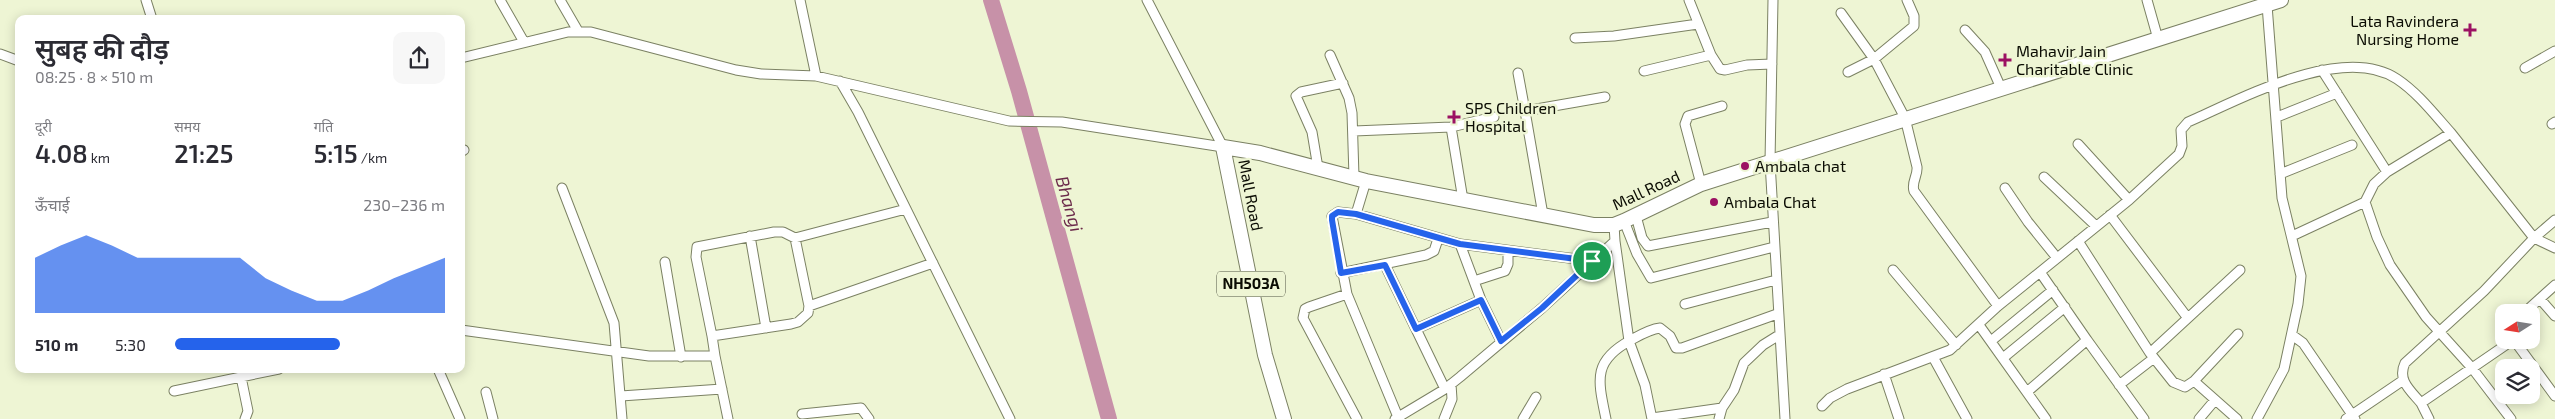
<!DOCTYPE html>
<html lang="hi">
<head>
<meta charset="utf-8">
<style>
  :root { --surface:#fff; --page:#f7f7f7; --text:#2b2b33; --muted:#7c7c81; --accent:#2563eb }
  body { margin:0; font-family:"Exo 2","Noto Sans Devanagari",sans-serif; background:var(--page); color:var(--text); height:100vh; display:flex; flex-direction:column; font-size:19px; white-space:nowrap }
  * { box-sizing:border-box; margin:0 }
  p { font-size:16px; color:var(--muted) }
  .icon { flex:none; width:28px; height:28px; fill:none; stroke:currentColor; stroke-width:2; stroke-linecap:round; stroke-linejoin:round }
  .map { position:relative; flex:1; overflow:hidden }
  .details { position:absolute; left:15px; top:15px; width:450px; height:358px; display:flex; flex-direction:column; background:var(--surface); border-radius:10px; box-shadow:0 2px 12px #0003 }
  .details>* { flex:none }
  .needle { width:32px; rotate:258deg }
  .controls { position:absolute; left:2495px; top:304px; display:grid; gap:10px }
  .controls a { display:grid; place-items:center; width:45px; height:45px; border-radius:10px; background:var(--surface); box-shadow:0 2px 12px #0003; font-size:25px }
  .pin { position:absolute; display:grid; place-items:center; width:42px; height:42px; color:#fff; margin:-21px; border:2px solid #fff; border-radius:50%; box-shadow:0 1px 5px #0007 }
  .round { display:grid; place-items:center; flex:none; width:52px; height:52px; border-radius:10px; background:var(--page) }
  .summary { display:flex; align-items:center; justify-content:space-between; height:85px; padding:0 20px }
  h1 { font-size:28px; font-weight:600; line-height:38px }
  .metrics { display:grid; grid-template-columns:repeat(3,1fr); gap:8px; height:85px; padding:5px 20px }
  .metrics div { display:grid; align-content:center }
  .metrics b { font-size:25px; font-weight:600 }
  .metrics small { font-size:14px; font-weight:400 }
  .metrics p { font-size:14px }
  .chart { height:140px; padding:10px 20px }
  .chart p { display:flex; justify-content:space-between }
  .chart svg { width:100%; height:90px; margin-top:5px; fill:var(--accent); opacity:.7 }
  ul { padding:0 20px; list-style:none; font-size:16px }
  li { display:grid; grid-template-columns:80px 60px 1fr; align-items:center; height:38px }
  li i { height:12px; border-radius:6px; background:var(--accent) }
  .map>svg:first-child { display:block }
</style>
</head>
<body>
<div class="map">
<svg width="2555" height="419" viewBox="0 0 2555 419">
  <rect width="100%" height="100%" fill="#eef5d4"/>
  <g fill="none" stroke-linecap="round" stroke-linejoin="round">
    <path stroke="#c791a8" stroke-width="16" d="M991 0 1019 91 1109 419"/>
    <g stroke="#7b8163" stroke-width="11">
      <path id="minor" d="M146 0 152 19
        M500 0 524 42
        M560 0 578 31
        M800 0 816 76
        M1147 0 1223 147
        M1689 0 1711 55 1720 69 1725 70 1747 65 1772 64
        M1773 0 1770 162 1785 419
        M2147 0 2158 39
        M1841 13 1874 59 1905 118 1917 167C1918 176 1911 182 1914 191L1998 306
        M1965 30 1985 52 2001 88
        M1575 38 1614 36 1698 24
        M0 54 19 61
        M1330 55 1349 98 1352 113 1354 177
        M461 58 568 32H591L736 70 761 74 816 76 1009 121 1062 122 1223 147
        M2525 68 2555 51
        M2322 70 2387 172
        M1644 71 1711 55
        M1848 72 1874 59 1914 26V16L1907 0
        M1518 73 1525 111
        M840 81 858 112 1010 419
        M2277 117 2337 93
        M2552 124 2555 122
        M1451 127 1463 200
        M1354 131 1451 127 1494 117
        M2078 144 2129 200
        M461 152 464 150
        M1318 168 1312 132 1296 96 1301 92 1343 83
        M2280 174 2352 145
        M2044 177 2096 226
        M1701 184 1685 124 1688 116 1722 106
        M562 188 614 323 622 419
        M2005 188 2028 222 2057 258
        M1356 214 1366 181
        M1543 215 1525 111 1605 97
        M2110 215 2187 317
        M1636 216 1642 238 1648 246 1772 222
        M1624 221 1637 254 1651 278 1774 247
        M774 232H783L795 238 809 306 808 313 798 322 791 324 712 336 696 257 697 247Z
        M750 236 766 328
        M2292 236 2365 202
        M795 238 906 209
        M1615 241 1629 341 1645 385 1652 419
        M2078 241 2150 353
        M665 262 681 357
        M1385 265 1445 389
        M1893 270 1956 345
        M1341 273 1426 255 1434 251 1438 239
        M1474 281 1505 271 1508 264V251
        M1347 294 1309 307 1305 309 1303 318 1357 419
        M2540 299 2555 316
        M1685 304 1776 280
        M809 306 933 263
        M2525 312 2555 285
        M1979 325 2046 419
        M1416 329 1481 300
        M461 330 649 356H715L728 419
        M2292 335 2303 343 2355 419
        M712 336 715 356
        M2087 340 2144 419
        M2513 340 2421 403C2410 390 2397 380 2405 363L2484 291 2534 238 2555 220
        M2514 340 2555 396
        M1501 341 1481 300 1460 244 1592 261
        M1991 341 2053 290
        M1933 357 1967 419
        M2003 358 2065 307
        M438 369 460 419
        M1884 374 1899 419
        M241 377 248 411 245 419
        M2194 381 2238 334
        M2119 385 2154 358
        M174 391 279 369
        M486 392 493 419
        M2027 392 2087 340 2040 272
        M621 396 722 389
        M2421 403 2429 419
        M1822 406 1830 398 1847 389 1950 350 1998 306 2129 200 2179 154 2182 146 2181 130 2188 122 2197 118C2246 96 2345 44 2397 79 2418 93 2434 114 2451 133
        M802 414 861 408 869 419
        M1398 417 1347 294 1332 216 1338 212 1356 214 1460 244
        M1652 418 1722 408
        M1395 419 1445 389 1460 377 1542 308 1615 241 1614 225
        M1444 419 1452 399 1451 384
        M1523 419 1536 397
        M1606 419C1598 380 1592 361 1631 340 1640 335 1650 329 1660 328L1670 336 1676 348H1682L1777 314
        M1719 419 1722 408 1734 390 1744 363 1763 345 1779 335
        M2199 419 2215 400
        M2237 419 2194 381 2185 387 2173 382 2150 353 2240 270
        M2257 419 2284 369 2298 304 2301 276 2282 198 2267 5
        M2346 419 2402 381
        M2511 419 2472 368 2426 317 2390 265 2377 237 2365 202 2374 184 2387 172 2451 133 2534 238 2555 248"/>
    </g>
    <g stroke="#7b8163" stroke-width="16">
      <path id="highway" d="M1284 419 1265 355 1223 147 1260 153 1366 181 1594 225H1614L1624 221 1701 184 2281 0"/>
    </g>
    <use href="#minor" stroke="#fff" stroke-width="9"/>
    <use href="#highway" stroke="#fff" stroke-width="14"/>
  </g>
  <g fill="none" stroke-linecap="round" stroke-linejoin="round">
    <g stroke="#fff" stroke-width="10">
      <path id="route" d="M1338 212 1356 214 1460 244 1592 261 1542 308 1501 341 1481 300 1416 329 1385 265 1341 273 1332 220V216Z"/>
    </g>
    <use href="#route" stroke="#2563eb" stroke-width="6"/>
  </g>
  <g fill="#9b1162" stroke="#eef5d4" stroke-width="2">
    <path d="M2467.5 22.5h5v5h5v5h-5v5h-5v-5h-5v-5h5z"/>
    <path d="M2002.5 52.5h5v5h5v5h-5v5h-5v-5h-5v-5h5z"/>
    <path d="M1451.5 109.5h5v5h5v5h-5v5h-5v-5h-5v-5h5z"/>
    <circle cx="1745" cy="166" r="5"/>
    <circle cx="1714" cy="202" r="5"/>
  </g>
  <g text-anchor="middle" stroke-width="5" stroke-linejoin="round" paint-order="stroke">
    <rect fill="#eef5d4" stroke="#4f5242" stroke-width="1" x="1217" y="271.5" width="68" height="25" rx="4"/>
    <g font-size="15" font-weight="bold" fill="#0b0c03">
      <text x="1251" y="289">NH503A</text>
    </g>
    <g font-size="16" fill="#0b0c03" stroke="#eef5d4" text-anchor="start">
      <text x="2459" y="27" text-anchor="end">Lata Ravindera<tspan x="2459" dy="18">Nursing Home</tspan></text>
      <text x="2016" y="57">Mahavir Jain<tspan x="2016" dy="18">Charitable Clinic</tspan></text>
      <text x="1465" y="114">SPS Children<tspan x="1465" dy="18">Hospital</tspan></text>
      <text x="1755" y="172">Ambala chat</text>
      <text x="1724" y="208">Ambala Chat</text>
    </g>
    <g font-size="16" fill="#0b0c03" stroke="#eef5d4">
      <text transform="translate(1646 190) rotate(-25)" y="6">Mall Road</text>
      <text transform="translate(1251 195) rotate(79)" y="6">Mall Road</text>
    </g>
    <g font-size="18" font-style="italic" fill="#6b2a4a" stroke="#eef5d4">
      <text transform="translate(1069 204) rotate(74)" y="6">Bhangi</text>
    </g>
  </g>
</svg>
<div class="controls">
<a><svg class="needle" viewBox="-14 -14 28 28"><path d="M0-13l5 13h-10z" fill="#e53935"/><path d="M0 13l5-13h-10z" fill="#7c7c81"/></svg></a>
<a><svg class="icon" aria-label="layers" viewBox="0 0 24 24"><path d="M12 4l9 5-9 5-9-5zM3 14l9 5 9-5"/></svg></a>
</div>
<div class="pin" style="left:1592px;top:261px;background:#1e9e55"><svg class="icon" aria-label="arrive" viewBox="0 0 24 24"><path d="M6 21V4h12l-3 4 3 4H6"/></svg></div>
<section class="details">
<div class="summary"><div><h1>सुबह की दौड़</h1><p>08:25 · 8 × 510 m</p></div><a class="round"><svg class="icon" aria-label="share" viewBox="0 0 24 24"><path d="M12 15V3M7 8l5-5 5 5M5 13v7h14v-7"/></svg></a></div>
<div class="metrics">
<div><p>दूरी</p><b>4.08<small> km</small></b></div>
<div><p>समय</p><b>21:25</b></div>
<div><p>गति</p><b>5:15<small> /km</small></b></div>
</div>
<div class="chart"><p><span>ऊँचाई</span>230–236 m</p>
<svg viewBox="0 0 160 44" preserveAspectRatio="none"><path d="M0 44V17L10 11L20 6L30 11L40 17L50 17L60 17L70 17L80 17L90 27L100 33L110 38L120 38L130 33L140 27L150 22L160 17V44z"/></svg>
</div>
<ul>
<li><b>510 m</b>5:30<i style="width:61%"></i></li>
</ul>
</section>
</div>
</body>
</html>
